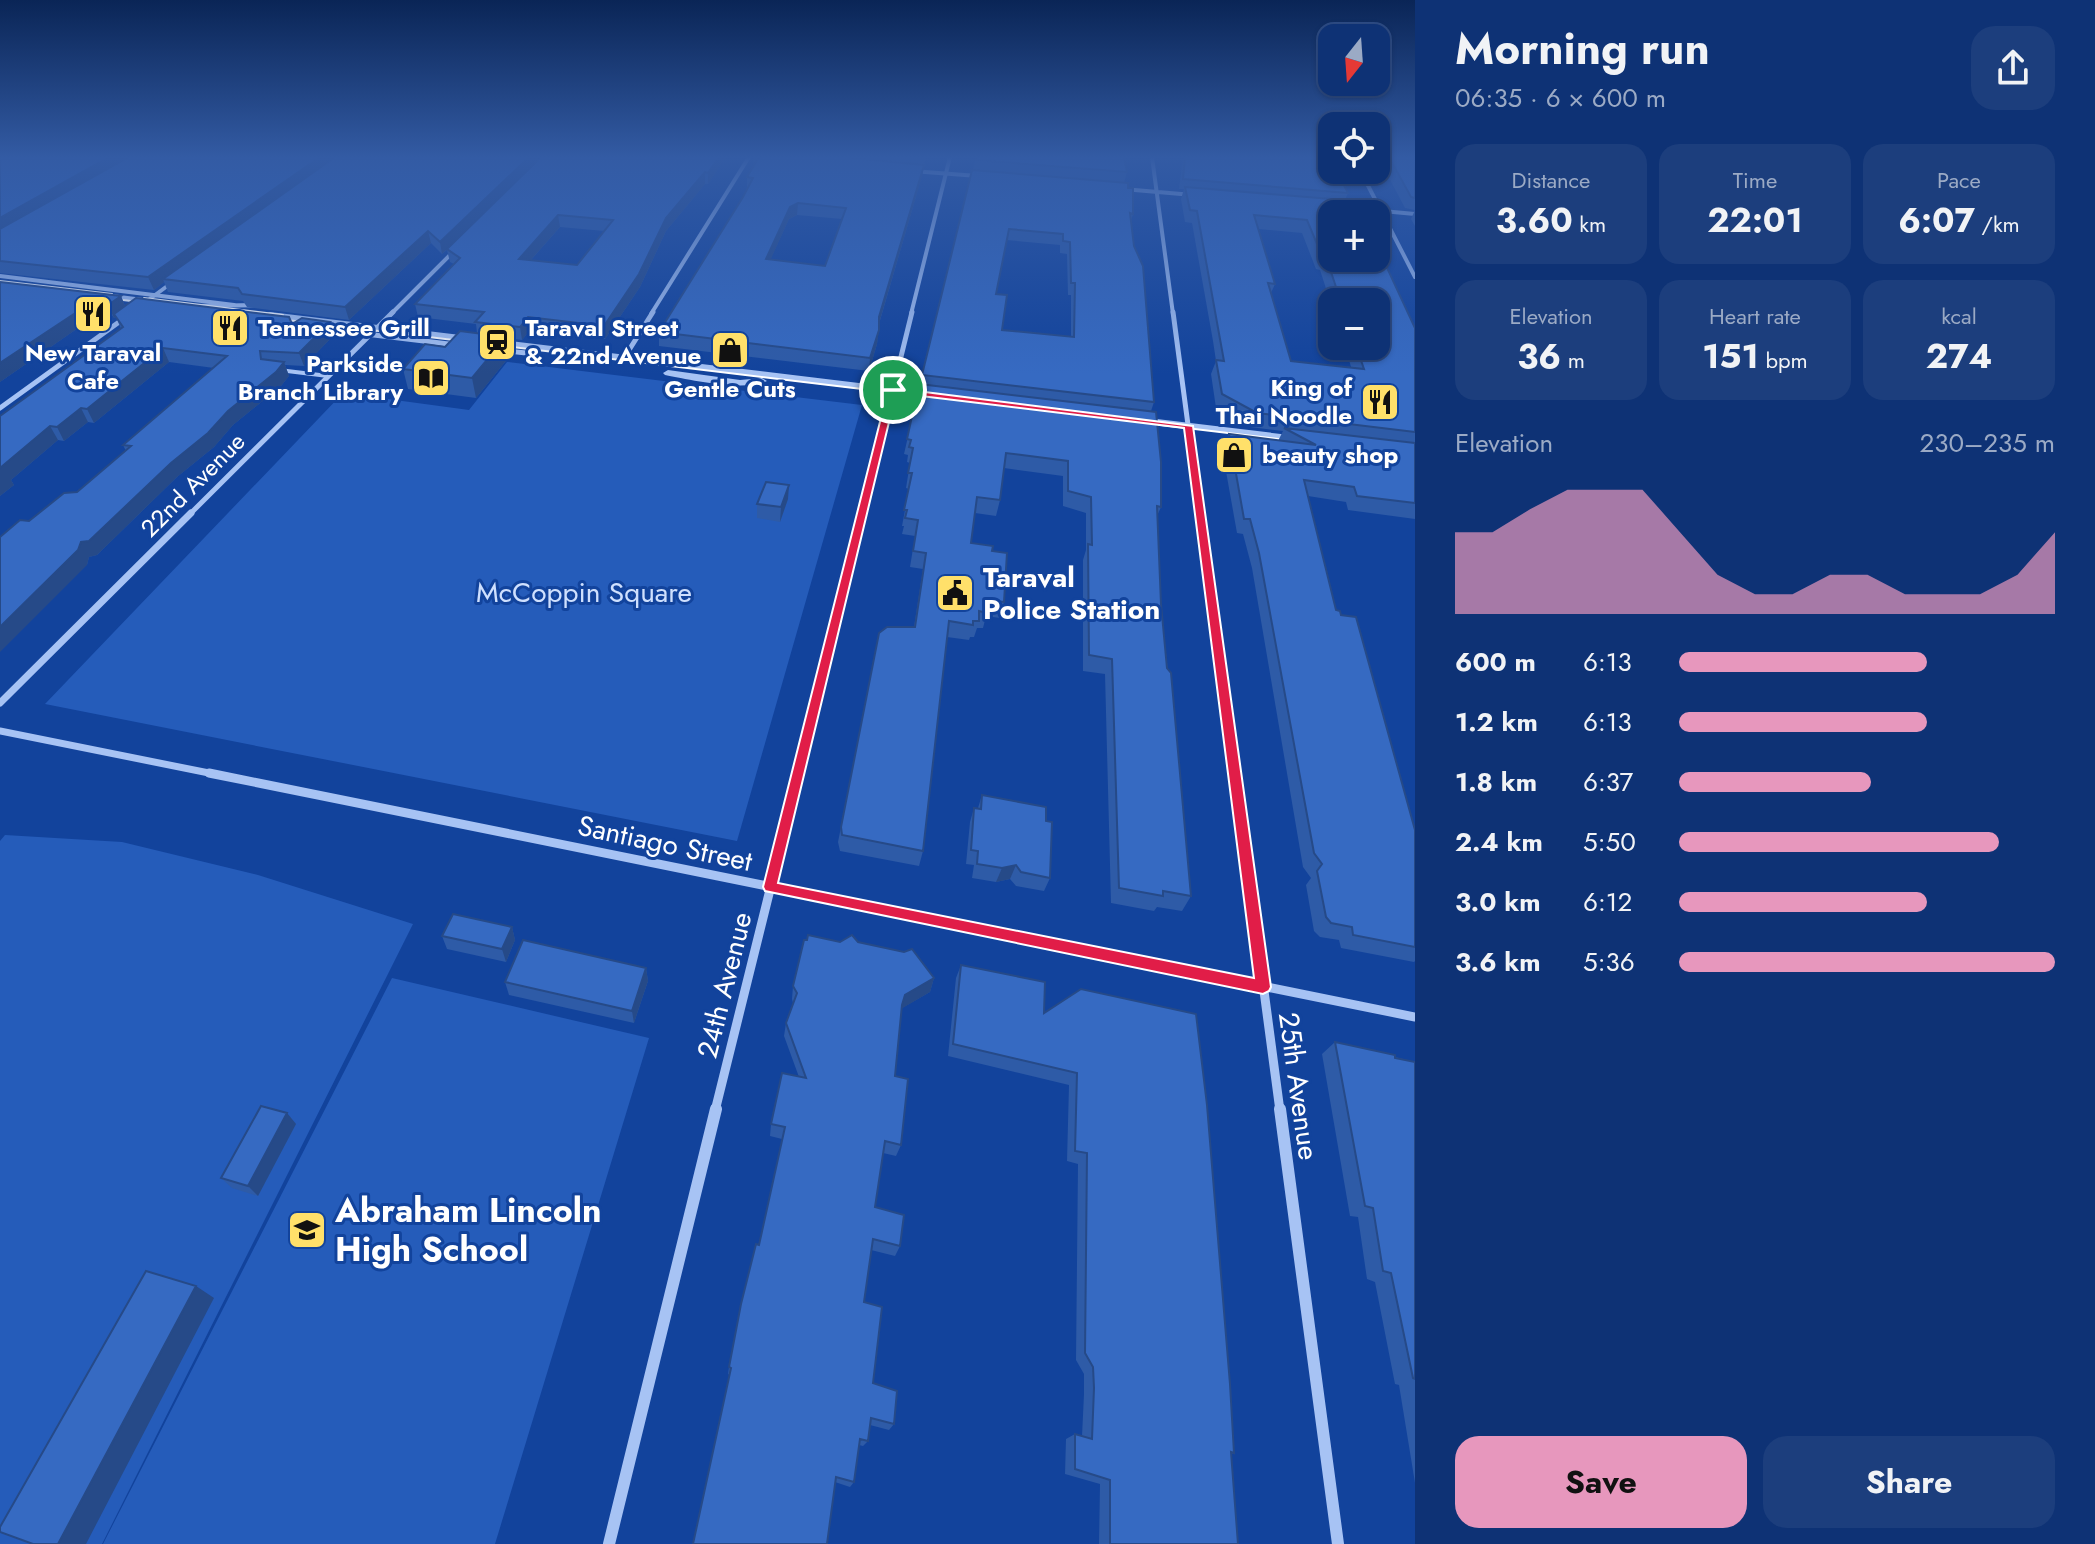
<!DOCTYPE html>
<html lang="en">
<head>
<meta charset="utf-8">
<style>
  :root { --surface:#0e3275; --page:#1c3e7d; --text:#f1f3f6; --muted:#9baac5; --line:#2e4d87; --accent:#e797bd }
  body { margin:0; font-family:Jost,sans-serif; background:var(--page); color:var(--text); height:100vh; display:flex; flex-direction:column; font-size:30px; white-space:nowrap }
  * { box-sizing:border-box; margin:0 }
  p { font-size:26px; color:var(--muted) }
  .icon { flex:none; width:44px; height:44px; fill:none; stroke:currentColor; stroke-width:2; stroke-linecap:round; stroke-linejoin:round }
  .map { position:relative; flex:1; overflow:hidden }
  .panel { display:flex; flex-direction:column; background:var(--surface); width:680px }
  .panel>* { flex:none }
  .needle { width:52px; rotate:197deg }
  .fabs { position:absolute; left:1318px; top:24px; display:grid; gap:16px }
  .fabs a { display:grid; place-items:center; width:72px; height:72px; border-radius:16px; background:var(--surface); box-shadow:0 2px 6px #0004,0 0 0 2px var(--line); font-size:40px }
  .pin { position:absolute; display:grid; place-items:center; width:68px; height:68px; color:#fff; margin:-34px; border:4px solid #fff; border-radius:50%; box-shadow:0 2px 8px #0007 }
  .round { display:grid; place-items:center; flex:none; width:84px; height:84px; border-radius:24px; background:var(--page) }
  .headline { display:flex; align-items:center; justify-content:space-between; height:136px; padding:0 40px }
  h1 { font-size:44px; font-weight:700; line-height:60px }
  .metrics { display:grid; grid-template-columns:repeat(3,1fr); gap:12px; height:136px; padding:8px 40px }
  .metrics div { display:grid; align-content:center; border-radius:20px; background:var(--page); text-align:center }
  .metrics b { font-size:34px; font-weight:700 }
  .metrics small { font-size:22px; font-weight:400 }
  .metrics p { font-size:22px }
  .chart { height:224px; padding:16px 40px }
  .chart p { display:flex; justify-content:space-between }
  .chart svg { width:100%; height:144px; margin-top:8px; fill:var(--accent); opacity:.7 }
  .action { display:flex; gap:16px; margin-top:auto; padding:16px 40px }
  .action a { flex:1; height:92px; border-radius:24px; background:var(--accent); color:#111; font-size:32px; font-weight:700; line-height:92px; text-align:center }
  .action a+a { background:var(--page); color:var(--text) }
  ul { padding:0 40px; list-style:none; font-size:26px }
  li { display:grid; grid-template-columns:128px 96px 1fr; align-items:center; height:60px }
  li i { height:20px; border-radius:10px; background:var(--accent) }
  main { display:flex; flex:1; min-height:0 }
  .map>svg:first-child { display:block }
</style>
</head>
<body>
<main>
<div class="map">
<svg width="1415" height="1544" viewBox="0 0 1415 1544">
  <rect width="100%" height="100%" fill="#12439c"/>
  <path fill="#255cba" d="M507 362 862 405 737 841 45 704 343 393 469 410Z
    M5 835 122 842 258 875 413 924 102 1544H0V841Z
    M392 978 649 1038 495 1544H103Z"/>
  <g fill="none" stroke-linecap="round" stroke-linejoin="round">
    <path stroke="#a7c3f4" stroke-width="4" d="M279 370 328 376"/>
    <path stroke="#a7c3f4" stroke-width="4" d="M1152 157 1173 314
      M1360 170 1415 277
      M912 171 978 176
      M1123 189 1193 195
      M1350 208 1415 214
      M0 276 234 305
      M143 304 174 281
      M391 314 456 249
      M651 314 749 157
      M911 314 950 157"/>
    <path stroke="#a7c3f4" stroke-width="5" d="M1173 312 1200 515
      M324 329 457 345
      M499 350 526 353
      M624 358 653 312
      M0 408 126 317
      M189 515 393 312
      M862 515 912 312"/>
    <path stroke="#a7c3f4" stroke-width="7" d="M1200 513 1235 775
      M0 703 191 513
      M0 731 219 775
      M798 775 862 513"/>
    <path stroke="#a7c3f4" stroke-width="9" d="M209 773 1415 1017
      M1235 773 1280 1111
      M715 1111 799 773"/>
    <path stroke="#a7c3f4" stroke-width="12" d="M1280 1109 1338 1544
      M609 1544 716 1109"/>
    <path fill="#a7c3f4" fill-rule="evenodd" d="M104 293 151 299 155 301 151 303 101 297 100 295Z
      M263 303H266V307L192 308 188 306 192 304Z
      M270 312 933 392 938 395 933 398 267 317V313Z
      M668 370 740 380 762 378 767 381C745 392 690 380 665 375L663 373Z
      M1140 417 1298 436 1303 439 1298 442 1137 422V418Z"/>
    <path stroke="#fff" stroke-width="2" d="M0 281 112 294
      M99 297 155 304
      M144 298 283 315
      M270 318 937 398
      M1136 422 1303 442"/>
  </g>
  <path fill="#2e5ba7" fill-rule="evenodd" d="M0 157H726L708 184H705L666 231 640 287 605 339 530 330 522 340 507 338 509 357 476 398 408 389 403 369 445 347 477 333 476 324 418 317 415 304 454 264 450 262 447 250 442 254 431 243 349 320 247 307 243 301 168 292 164 282 154 290 0 273ZM560 227 604 231 577 265 531 260Z
    M753 157H926L922 176 879 324 877 344 869 371 659 346V332L743 197 747 189V177L755 163 753 161ZM797 215 842 219 825 266 770 260 789 219Z
    M976 157 1127 172 1124 183 1133 214 1131 221 1134 246 1154 402 1151 411 1161 507 1157 516 1161 604 1191 896 1182 911 1157 907 1154 911 1111 903 1105 674 1083 671V560L1086 550V513L1063 506V476L1004 468 1000 500 996 516 975 513 971 543 992 551 1004 602 1000 618 986 616 983 628H977L974 637H970L969 640 947 637 923 851 919 866 840 851 838 842 841 827 914 627 923 569 910 567 915 536 902 534 904 526H902L909 489 906 488 910 463 907 462 908 455 904 454 922 375ZM1006 240 1060 245V253L1067 254 1068 295H1071V337L1002 330 996 294Z
    M1183 157H1329L1348 193 1345 200 1415 328V519L1348 510 1346 502 1308 496 1336 610 1415 830V961L1414 962 1341 948 1339 940 1320 937 1314 931 1306 885 1311 878 1303 867 1252 568 1243 534 1237 533 1222 449 1229 434 1278 441 1283 431 1250 427 1216 408 1211 374 1216 361 1213 341 1192 223 1185 222 1181 199 1184 189H1179ZM1258 229 1302 233 1316 269 1320 270 1332 307V302H1376V346H1345L1351 367 1291 361 1271 293 1275 284Z
    M1378 157H1415V210L1405 208Z
    M1415 210V226L1411 219Z
    M0 282 121 296 125 306 292 324 330 322 334 335 304 366 285 365 289 376 281 386 233 425 214 447 177 477 97 555 89 557 87 565 29 521 77 492 126 451 123 445 214 368 169 362 94 423 88 422 64 441 58 440 11 480 14 485 0 496V416L121 329 116 317 114 318 107 308 0 382Z
    M788 499 780 522 757 518V504Z
    M982 795 1046 821 1050 878 1044 891 1016 886 1010 879 996 882 972 878 974 865 966 864 970 822 974 808H978Z
    M512 927 515 940 506 962 447 949 442 936Z
    M840 942H858L934 978 930 992 902 1008 895 1076 901 1145 896 1156 883 1153 875 1207 900 1246 895 1256 871 1250 864 1302 873 1383 894 1424 889 1430 870 1425 868 1441 863 1446 859 1445 854 1482 850 1487 835 1482 730 1375 728 1374 729 1367 759 1245 782 1139 770 1136 771 1124 799 1077 784 1036 786 1023 793 1003 792 999 793 986Z
    M961 965 1044 1013 1081 989 1234 1453 1231 1454 1238 1544H1099L1100 1484 1065 1474 1066 1439 1075 1434 1082 1436 1084 1394V1374L1076 1360 1078 1164 1067 1161 1069 1085 948 1056 956 978Z
    M646 968 648 981 634 1023 509 995 505 982Z
    M1335 1042 1415 1062V1483L1399 1385 1395 1384 1375 1282 1367 1279 1358 1217 1350 1216 1322 1054Z
    M287 1113 296 1124 258 1196 232 1188 221 1178Z"/>
  <path fill="#264a88" d="M109 157H133L0 233V218Z
    M320 157H339L163 279 164 282 154 290 148 277Z
    M529 157H542L442 254 440 242Z
    M719 157H726L708 184V173Z
    M924 165 922 176 877 330 879 317Z
    M705 172V184L666 231 640 287 605 339 604 326 666 218Z
    M798 203 797 215 789 219 765 272 766 259 790 207Z
    M558 215 560 227 521 271 519 259Z
    M428 231 431 243 349 320 345 307Z
    M101 296 107 308 0 382V363Z
    M121 296 126 309 114 318 108 305Z
    M528 317 530 330 522 340 520 327Z
    M330 322 334 335 304 366 299 353Z
    M879 330 877 344 869 371 870 358Z
    M506 337 509 357 476 398 472 378Z
    M163 348 169 362 94 423 87 409Z
    M284 362 289 376 281 386 233 425 214 447 177 477 97 555 89 557 87 565 0 652V627L81 542Z
    M81 408 88 422 64 441 57 427Z
    M50 426 58 440 11 480 14 485 0 496V468Z
    M789 485 788 499 780 522 781 507Z
    M1016 865 1010 879 996 882 1002 868Z
    M512 927 515 940 506 962 502 949Z
    M646 968 648 981 634 1023 632 1011Z
    M934 978 930 992 901 1009 905 995Z
    M287 1113 296 1124 258 1196 248 1186Z
    M196 1286 214 1298 86 1544H58Z"/>
  <path fill="#366ac2" stroke="#264a88" stroke-width="2" fill-rule="evenodd" d="M0 157H109L0 218Z
    M129 157H320L148 277 0 261V229Z
    M335 157H529L440 242 428 231 345 307 242 294 238 288 163 279Z
    M541 157H719L708 173 705 172 666 218 639 274 604 326 528 317 520 327 475 322 484 312 415 304 460 258 447 249ZM558 215 613 220 577 265 519 259Z
    M759 157H842L924 165 879 317V330L870 358 659 332 743 197 753 178 747 177ZM798 203 846 208 825 266 766 259 790 207Z
    M976 157H1124L1127 172 976 160Z
    M1185 157H1329L1332 163V170H1336L1348 193 1183 179Z
    M1389 157H1415V198L1411 197Z
    M972 170 1128 183V188H1133V214L1130 213 1134 246 1143 266 1154 402 922 375ZM1009 229 1063 234V241L1070 242 1071 283H1075L1074 337 1002 330 1007 295 996 294Z
    M1185 187 1356 201 1362 214H1332V258H1376V244L1415 328V432L1257 413 1222 394 1216 360 1224 361 1218 328 1197 211 1190 210ZM1254 215 1307 220 1322 256 1326 257 1341 302H1376V346H1356L1364 369 1291 361 1268 283 1275 284Z
    M0 282 121 296 108 305 101 296 0 363Z
    M136 298 289 317 292 324 302 318 330 322 299 353 260 351 261 359 284 362 276 372 228 411 208 433 171 463 89 541 81 542 78 550 0 627V537L20 520 29 521 64 493 77 492 131 446 123 445 227 356 163 348 87 409 81 408 57 427 50 426 0 468V416L123 327 114 314Z
    M460 331 506 337 472 378 403 369 425 344 445 347Z
    M919 384 1156 412 1161 462V507L1157 506 1161 604 1167 668 1171 673 1191 896 1163 891V896L1119 888 1112 659 1089 655 1088 544 1092 545 1091 497 1068 491V461L1006 453 1000 500 977 497 971 543 993 546 992 551 1007 553 1004 602 988 600 987 613 979 611V621H973V625L949 621 923 851 842 835 841 827 879 633 887 627H915L926 553 913 551 918 520 905 518 907 510H904L912 473H908L913 448 909 447 911 440 907 439Z
    M1284 428 1415 443V503L1357 496 1354 487 1304 480 1336 610 1340 611 1341 615 1356 617 1415 830V947L1353 935 1352 927 1331 923 1326 917 1317 871 1322 864 1314 853 1259 553 1250 519H1244L1229 434 1316 445Z
    M766 482 789 485 781 507 757 504Z
    M982 795 1046 807V821L1052 822 1050 878 1021 872 1016 865 1002 868 977 864 978 851 971 850 974 808 981 809Z
    M453 914 512 927 502 949 442 936Z
    M808 935 840 942 852 935 858 942 904 952 912 949 934 978 905 995 902 1005 895 1076 908 1079 901 1145 885 1141 875 1207 904 1215 900 1246 873 1239 864 1302 882 1307 873 1383 897 1391 894 1424 871 1418 868 1441 860 1439 854 1482 836 1477 827 1544H693L731 1368 729 1367 741 1304 756 1244 759 1245 785 1127 771 1124 782 1073 806 1078 786 1023 797 993 793 986 804 940H807Z
    M523 940 646 968 632 1011 505 982Z
    M961 965 1045 982 1044 1013 1081 989 1196 1014 1207 1105 1230 1384 1234 1453 1231 1452 1238 1544H1110V1480L1075 1469V1434L1092 1439 1094 1388 1093 1367 1085 1353 1087 1153 1075 1151 1077 1073 953 1044Z
    M1335 1042 1395 1055V1058L1415 1062V1379L1413 1378 1391 1273 1383 1271 1373 1208 1365 1206Z
    M261 1106 287 1113 248 1186 221 1178Z
    M146 1271 196 1286 58 1544H33L0 1532V1527Z"/>
  <linearGradient id="sky" x2="0" y2="1"><stop stop-color="#0a2556"/><stop offset="0.42" stop-color="#335ba4"/><stop offset="1" stop-color="#335ba4" stop-opacity="0"/></linearGradient>
  <rect width="1415" height="374" fill="url(#sky)"/>
  <path fill="#e11d48" stroke="#fff" stroke-width="2" fill-rule="evenodd" d="M893 388 1193 426 1271 987 1269 991 1263 994 765 891 763 887 888 390ZM896 393 1184 428 1254 978 778 883Z"/>
  <defs>
    <g id="restaurant-square" transform="scale(2)"><rect x="-9" y="-9" width="18" height="18" rx="4" fill="#ffe06a" stroke="#12439c"/><path d="M-5-6h1v4h1v-4h1v4h1v-4h1v5L-1.5 .5V6h-2V.5L-5-1ZM5-6V6H3V1.5H1.5Q1.5-4 5-6Z" fill="#111"/></g>
    <g id="station-square" transform="scale(2)"><rect x="-9" y="-9" width="18" height="18" rx="4" fill="#ffe06a" stroke="#12439c"/><path d="M-3-6H3Q5-6 5-4V2Q5 4 3 4L4.5 6H3L1.5 4h-3L-3 6H-4.5L-3 4Q-5 4-5 2V-4Q-5-6-3-6ZM-3.5-4v3h7v-3ZM-3.5 1v1.5H-2V1ZM2 1v1.5H3.5V1Z" fill="#111"/></g>
    <g id="shop-square" transform="scale(2)"><rect x="-9" y="-9" width="18" height="18" rx="4" fill="#ffe06a" stroke="#12439c"/><path d="M-5-2.5h2.3a2.7 3.5 0 0 1 5.4 0H5L5.5 6h-11ZM-1.5-2.5h3a1.5 2.3 0 0 0-3 0Z" fill="#111"/></g>
    <g id="library-square" transform="scale(2)"><rect x="-9" y="-9" width="18" height="18" rx="4" fill="#ffe06a" stroke="#12439c"/><path d="M-6-4Q-3-5.5-.7-3.5V5Q-3 3-6 4ZM6-4Q3-5.5 .7-3.5V5Q3 3 6 4Z" fill="#111"/></g>
    <g id="civic-square" transform="scale(2)"><rect x="-9" y="-9" width="18" height="18" rx="4" fill="#ffe06a" stroke="#12439c"/><path d="M-.6-6.5H3V-4.5H.6V-3L4-1V1h2V6H-6V1h2V-1L-.6-3ZM-1.2 2.5V6h2.4V2.5Z" fill="#111"/></g>
    <g id="school-square" transform="scale(2)"><rect x="-9" y="-9" width="18" height="18" rx="4" fill="#ffe06a" stroke="#12439c"/><path d="M0-5L7-2L0 1L-7-2ZM-4 1L0 2.5L4 1V4Q0 6-4 4Z" fill="#111"/></g>
  </defs>
  <g fill-rule="evenodd">
    <use href="#restaurant-square" x="93" y="314"/>
    <use href="#restaurant-square" x="230" y="328"/>
    <use href="#station-square" x="497" y="342"/>
    <use href="#shop-square" x="730" y="350"/>
    <use href="#library-square" x="431" y="378"/>
    <use href="#restaurant-square" x="1380" y="402"/>
    <use href="#shop-square" x="1234" y="455"/>
    <use href="#civic-square" x="955" y="593"/>
    <use href="#school-square" x="307" y="1230"/>
  </g>
  <g text-anchor="middle" stroke-width="6" stroke-linejoin="round" paint-order="stroke">
    <g font-size="24" font-weight="bold" fill="#fff" stroke="#12439c" text-anchor="start">
      <text x="258" y="336">Tennessee Grill</text>
      <text x="525" y="336">Taraval Street<tspan x="525" dy="28">&amp; 22nd Avenue</tspan></text>
      <text x="93" y="361" text-anchor="middle">New Taraval<tspan x="93" dy="28">Cafe</tspan></text>
      <text x="403" y="372" text-anchor="end">Parkside<tspan x="403" dy="28">Branch Library</tspan></text>
      <text x="1352" y="396" text-anchor="end">King of<tspan x="1352" dy="28">Thai Noodle</tspan></text>
      <text x="730" y="397" text-anchor="middle">Gentle Cuts</text>
      <text x="1262" y="463">beauty shop</text>
    </g>
    <g font-size="24" fill="#fff" stroke="#12439c">
      <text transform="translate(193 485) rotate(-45)" y="8">22nd Avenue</text>
    </g>
    <g font-size="28" font-weight="bold" fill="#fff" stroke="#12439c" text-anchor="start">
      <text x="983" y="587">Taraval<tspan x="983" dy="32">Police Station</tspan></text>
    </g>
    <g font-size="28" fill="#cfe0fe" stroke="#12439c">
      <text x="584" y="602">McCoppin Square</text>
    </g>
    <g font-size="28" fill="#fff" stroke="#12439c">
      <text transform="translate(665 843) rotate(12)" y="10">Santiago Street</text>
      <text transform="translate(724 985) rotate(-76)" y="10">24th Avenue</text>
      <text transform="translate(1299 1086) rotate(82)" y="10">25th Avenue</text>
    </g>
    <g font-size="34" font-weight="bold" fill="#fff" stroke="#12439c" text-anchor="start">
      <text x="335" y="1222">Abraham Lincoln<tspan x="335" dy="39">High School</tspan></text>
    </g>
  </g>
</svg>
<div class="fabs">
<a><svg class="needle" viewBox="-14 -14 28 28"><path d="M0-13l5 13h-10z" fill="#e53935"/><path d="M0 13l5-13h-10z" fill="#9baac5"/></svg></a>
<a><svg class="icon" aria-label="locate" viewBox="0 0 24 24"><circle cx="12" cy="12" r="6"/><path d="M12 2v4M12 18v4M2 12h4M18 12h4"/></svg></a>
<a>+</a>
<a>−</a>
</div>
<div class="pin" style="left:893px;top:390px;background:#1e9e55"><svg class="icon" aria-label="arrive" viewBox="0 0 24 24"><path d="M6 21V4h12l-3 4 3 4H6"/></svg></div>
</div>
<section class="panel">
<div class="headline"><div><h1>Morning run</h1><p>06:35 · 6 × 600 m</p></div><a class="round"><svg class="icon" aria-label="share" viewBox="0 0 24 24"><path d="M12 15V3M7 8l5-5 5 5M5 13v7h14v-7"/></svg></a></div>
<div class="metrics">
<div><p>Distance</p><b>3.60<small> km</small></b></div>
<div><p>Time</p><b>22:01</b></div>
<div><p>Pace</p><b>6:07<small> /km</small></b></div>
</div>
<div class="metrics">
<div><p>Elevation</p><b>36<small> m</small></b></div>
<div><p>Heart rate</p><b>151<small> bpm</small></b></div>
<div><p>kcal</p><b>274</b></div>
</div>
<div class="chart"><p><span>Elevation</span>230–235 m</p>
<svg viewBox="0 0 160 44" preserveAspectRatio="none"><path d="M0 44V19L10 19L20 12L30 6L40 6L50 6L60 19L70 32L80 38L90 38L100 32L110 32L120 38L130 38L140 38L150 32L160 19V44z"/></svg>
</div>
<ul>
<li><b>600 m</b>6:13<i style="width:66%"></i></li>
<li><b>1.2 km</b>6:13<i style="width:66%"></i></li>
<li><b>1.8 km</b>6:37<i style="width:51%"></i></li>
<li><b>2.4 km</b>5:50<i style="width:85%"></i></li>
<li><b>3.0 km</b>6:12<i style="width:66%"></i></li>
<li><b>3.6 km</b>5:36<i style="width:100%"></i></li>
</ul>
<div class="action"><a>Save</a><a>Share</a></div>
</section>
</main>
</body>
</html>
